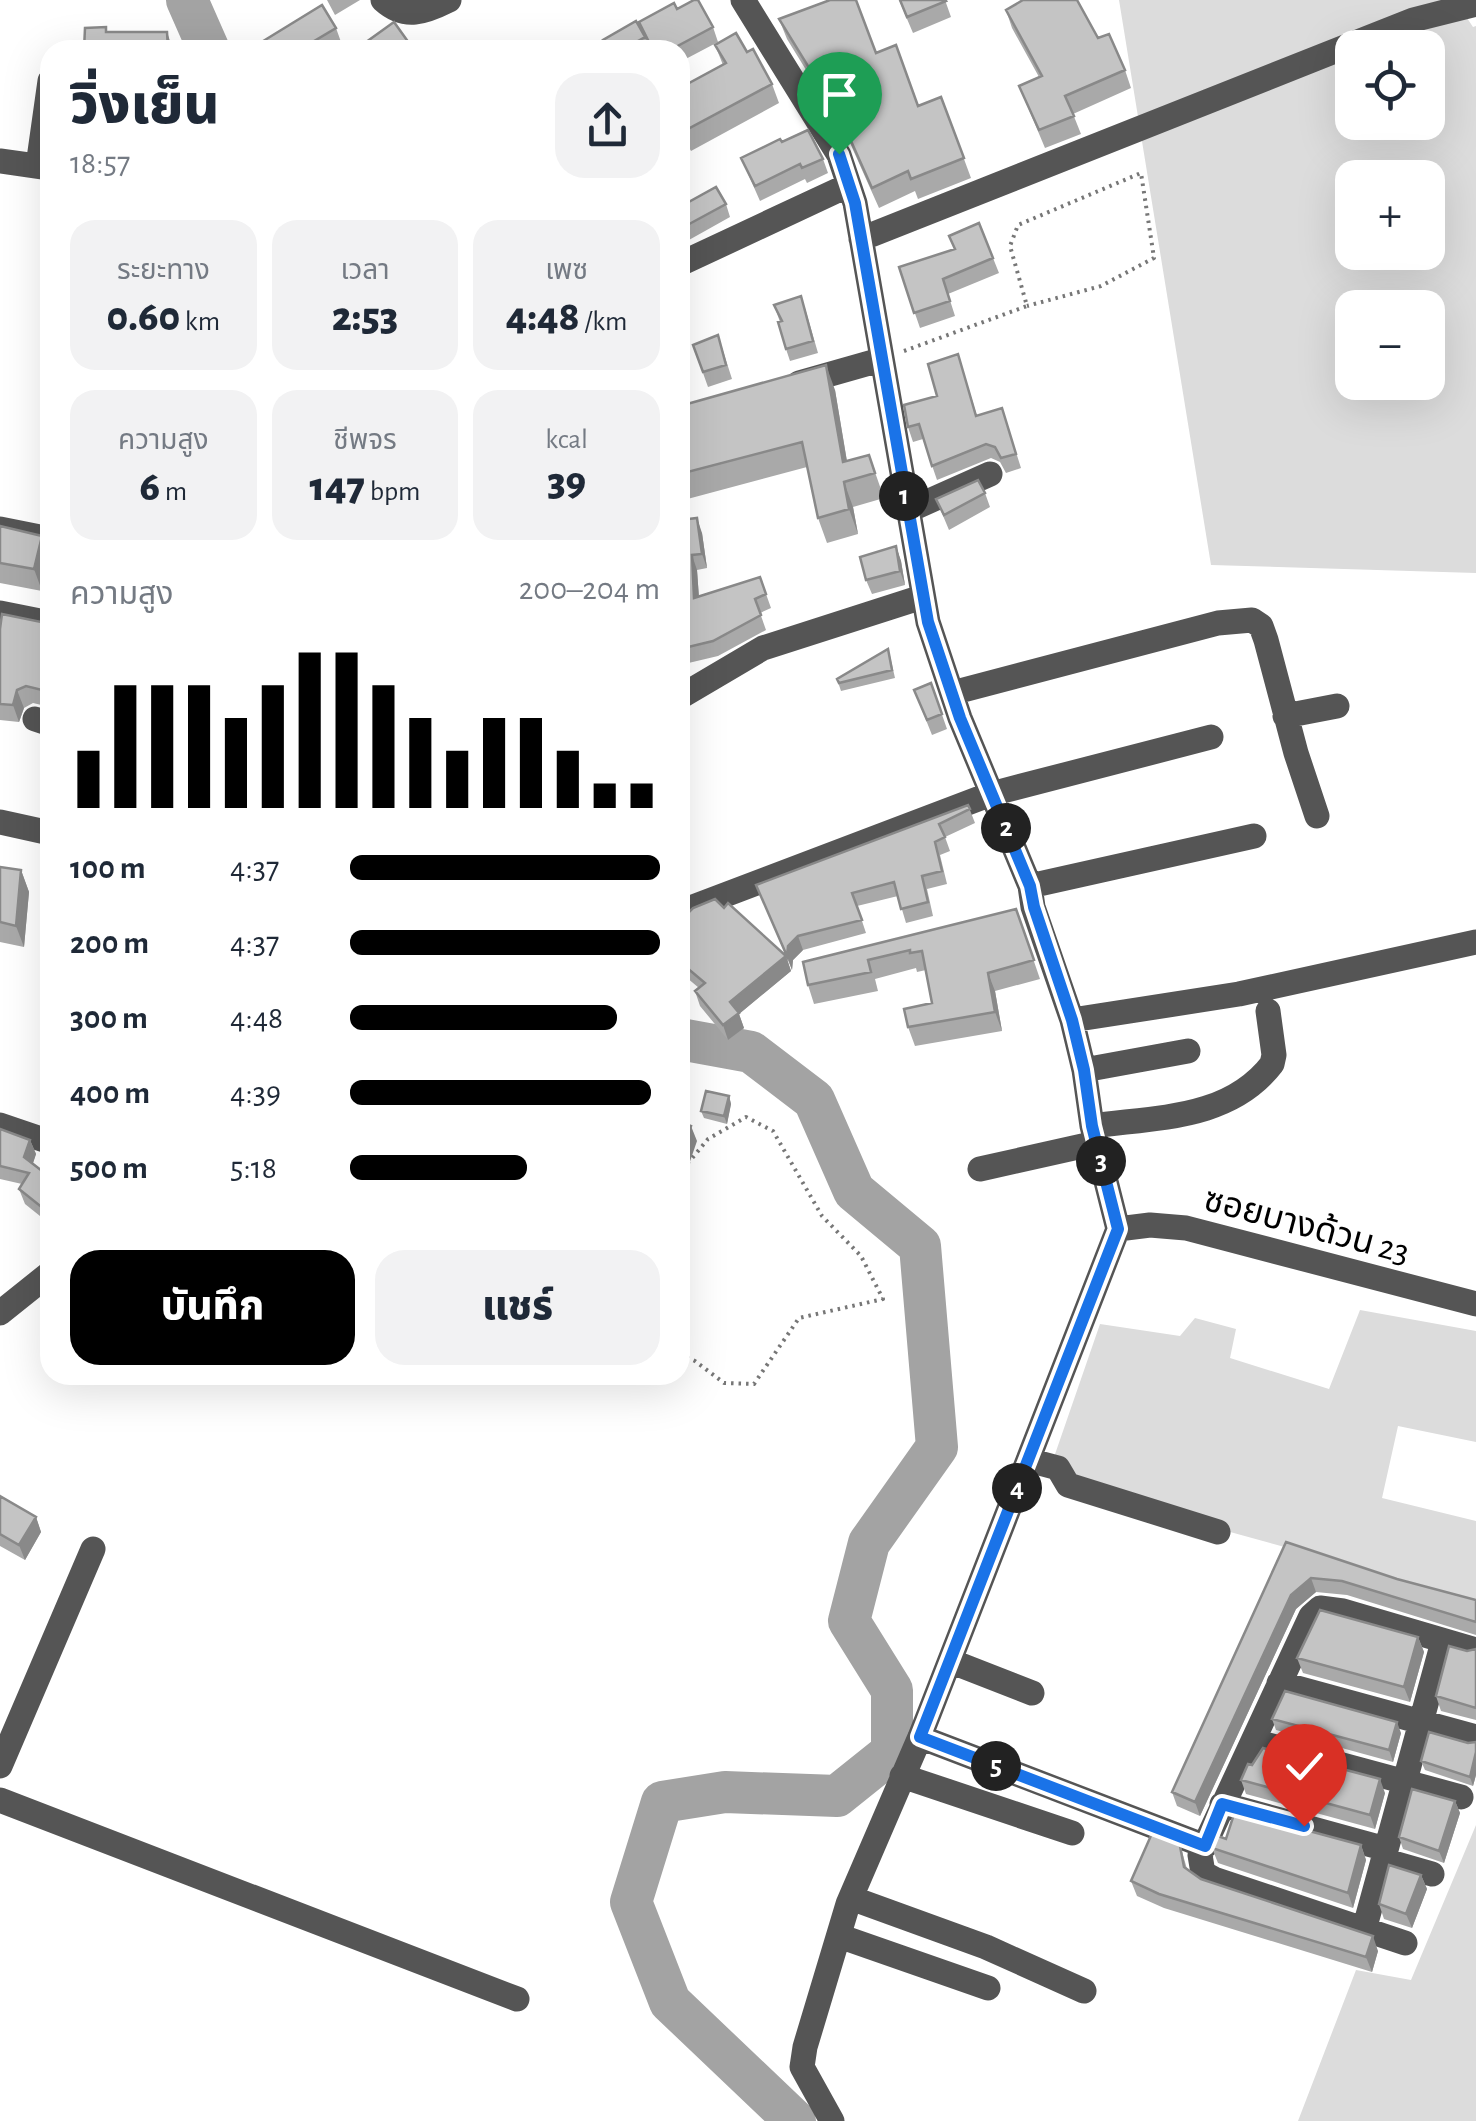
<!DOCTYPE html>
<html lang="th">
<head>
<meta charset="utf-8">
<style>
  :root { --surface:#fff; --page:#f2f2f3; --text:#1f2937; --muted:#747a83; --accent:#000 }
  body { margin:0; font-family:"Alegreya Sans","Noto Sans Thai",sans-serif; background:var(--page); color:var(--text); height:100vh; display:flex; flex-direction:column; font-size:38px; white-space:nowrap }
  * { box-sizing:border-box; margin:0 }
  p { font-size:32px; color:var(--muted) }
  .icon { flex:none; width:55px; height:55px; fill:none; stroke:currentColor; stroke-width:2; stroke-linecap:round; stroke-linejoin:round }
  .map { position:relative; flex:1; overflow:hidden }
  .drawer { position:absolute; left:40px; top:40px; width:650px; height:1345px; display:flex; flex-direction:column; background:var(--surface); border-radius:30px; box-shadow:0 10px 40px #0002 }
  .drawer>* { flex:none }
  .buttons { position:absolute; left:1335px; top:30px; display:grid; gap:20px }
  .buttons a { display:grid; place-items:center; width:110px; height:110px; border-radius:20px; background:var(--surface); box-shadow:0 10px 40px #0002; font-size:50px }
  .pin { position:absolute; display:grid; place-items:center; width:85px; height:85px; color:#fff; margin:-102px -42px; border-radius:50% 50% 50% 0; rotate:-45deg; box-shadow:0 0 10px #0007 }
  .pin .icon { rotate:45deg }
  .km { position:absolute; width:50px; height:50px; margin:-25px; border-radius:50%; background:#222; color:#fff; font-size:28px; line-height:50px; text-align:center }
  .round { display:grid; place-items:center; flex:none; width:105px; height:105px; border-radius:30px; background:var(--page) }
  .head { display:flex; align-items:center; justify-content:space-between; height:170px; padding:0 30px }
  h1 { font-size:55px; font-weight:800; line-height:75px }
  .stats { display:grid; grid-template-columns:repeat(3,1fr); gap:15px; height:170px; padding:10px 30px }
  .stats div { display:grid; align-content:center; border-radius:25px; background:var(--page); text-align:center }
  .stats b { font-size:42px; font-weight:800 }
  .stats small { font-size:28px; font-weight:400 }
  .stats p { font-size:28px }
  .chart { height:280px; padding:20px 30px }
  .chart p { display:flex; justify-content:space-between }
  .chart svg { width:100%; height:180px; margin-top:10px; stroke:var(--accent); stroke-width:6 }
  .primary-button { display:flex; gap:20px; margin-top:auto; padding:20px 30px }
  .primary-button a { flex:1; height:115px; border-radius:30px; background:var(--accent); color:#fff; font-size:40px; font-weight:800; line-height:115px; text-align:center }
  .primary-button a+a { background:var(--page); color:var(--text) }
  ul { padding:0 30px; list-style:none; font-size:32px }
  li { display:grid; grid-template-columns:160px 120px 1fr; align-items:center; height:75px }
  li i { height:25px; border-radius:12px; background:var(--accent) }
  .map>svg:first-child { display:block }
</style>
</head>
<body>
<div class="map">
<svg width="1476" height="2121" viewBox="0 0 1476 2121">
  <rect width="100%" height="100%" fill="#fff"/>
  <path fill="#dcdcdc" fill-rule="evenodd" d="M1119 0H1455L1473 27 1476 26V573L1211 565ZM1352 48H1428V122H1352ZM1352 178H1428V252H1352ZM1352 308H1428V382H1352Z
    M1360 1310 1476 1331V1442L1398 1426 1382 1498 1476 1521V1600L1060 1485 1053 1460 1100 1324 1180 1336 1195 1318 1236 1329 1230 1358 1329 1389Z
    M1476 1825V2121H1298L1356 1970 1411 1980Z"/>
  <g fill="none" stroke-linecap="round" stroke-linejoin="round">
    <path stroke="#a3a3a3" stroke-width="42" d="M187 0 209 50
      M680 1039 751 1052 814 1100 854 1191 920 1246 937 1447 869 1543 849 1621 892 1690V1752L837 1796 725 1792 662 1802 631 1902 670 2002 795 2121"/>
    <path stroke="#777" stroke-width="4" stroke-dasharray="2.5 5" stroke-linecap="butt" d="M904 351 1027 306 1010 246 1018 225 1141 173 1154 258 1101 286 1027 306
      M680 1354 695 1361 724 1383 754 1384 799 1318 883 1299 861 1256 822 1216 773 1131 746 1117 708 1139 689 1162"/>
    <path stroke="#555" stroke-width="25" d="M383 0C405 20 425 12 449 0
      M743 0 839 155 855 203 928 622 960 718 1030 886 1033 907 1072 1020 1084 1070 1092 1126 1118 1229 920 1737 848 1904 805 2047 802 2067 832 2121
      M0 161 50 168
      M38 166 50 81
      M861 239 1413 20 1476 4
      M680 264 849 185
      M799 383 880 360
      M907 511 990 474
      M0 529 50 539
      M0 613 50 623
      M952 693 1218 623 1252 620 1261 626 1266 640 1296 753 1317 816
      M680 697 763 648 922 597
      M1285 716 1337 706
      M35 719 50 724
      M0 822 50 833
      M1030 886 1254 836
      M680 912 991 794 1211 737
      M1072 1020 1239 994 1476 942
      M1084 1070 1188 1051
      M0 1125 50 1142
      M1092 1126C1156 1117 1229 1120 1272 1064L1274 1055 1268 1011
      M980 1169 1096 1143
      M1118 1229 1150 1225 1186 1228 1476 1304
      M0 1313 50 1273
      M1028 1460 1058 1468 1068 1485 1218 1532
      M950 1661 1032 1693
      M1279 1683 1476 1737
      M920 1737 1205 1846
      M1254 1741 1461 1797
      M0 1766 93 1549
      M902 1776 1072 1833
      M0 1800 517 1999
      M1222 1804 1386 1849
      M1383 1860 1432 1874
      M851 1898 986 1947 1084 1991
      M1364 1930 1443 1642
      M839 1936 988 1988
      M1405 1943 1214 1879 1203 1873 1200 1855 1311 1616 1320 1608 1343 1611 1476 1650"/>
  </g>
  <path fill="#a9a9a9" d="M327 0H360L335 15Z
    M899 0H945L951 17 913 33Z
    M677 9 713 27 718 42 680 62V50H651L647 42 650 50H606L603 40 643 33 639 22Z
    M1006 10 1098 38 1125 70 1131 88 1073 114 1081 134 1045 148 1019 86 1039 77 1012 28Z
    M779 19 876 53 918 106 941 97 971 178 918 199 915 191 879 208 825 87 819 91 787 39Z
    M336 28 341 42 329 50H262Z
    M715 45 747 52 772 84 779 103 691 151 680 131V88L723 65Z
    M782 142 823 159 828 173 807 183 805 179 760 201 741 158Z
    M680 193 685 204H726L730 217 680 245Z
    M979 223 999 273 948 294 955 316 920 328 899 267 954 250Z
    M774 305 805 308 818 353 790 361 786 349 780 322Z
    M718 335 732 379 708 387 693 345Z
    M958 354 977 416 1002 408 1021 468 1006 473 1000 462 991 458 937 480 923 439 913 442 908 427 937 396Z
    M835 390 847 461 869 455 884 498 853 507 858 534 827 543 818 518 807 467 680 501V406Z
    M985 493 990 507 949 530 936 499Z
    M680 520 702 533 707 568 697 570 699 597 760 577 771 608 760 613 766 630 718 656 680 665Z
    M0 526 42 536 50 560 42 591 0 583Z
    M896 546 901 561 905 585 872 594 866 580Z
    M50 619V707L33 703 24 708 19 722 0 720V629Z
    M890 656 895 678 841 691 837 679Z
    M931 683 947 729 932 735 914 690Z
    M968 805 975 823 945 837 950 851 940 855 947 884 927 889 933 916 906 923 898 896 857 906 866 933 803 950 793 960 792 970 756 885Z
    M0 867 21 870 29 892 24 947 0 942Z
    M724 908 786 956 791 971 739 1014 744 1028 728 1040 700 1006 695 991 699 988 680 972V921Z
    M1016 909 1040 979 995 991 1002 1031 915 1046 908 1027 932 1003 926 970 917 972 916 968 875 979 878 991 814 1004 808 985 803 962Z
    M729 1096 731 1104 727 1124 704 1118 701 1111Z
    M0 1129 30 1140 36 1154 33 1163 50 1177V1224L25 1204 19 1189 22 1184 0 1179Z
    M0 1496 36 1517 41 1532 25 1560 0 1546Z
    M1286 1542 1397 1579 1476 1600V1635L1347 1595 1316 1592 1296 1609 1200 1816 1177 1806 1172 1792Z
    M1418 1637 1424 1652 1410 1702 1303 1673 1297 1658Z
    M1476 1649V1720L1441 1711 1436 1696 1467 1651Z
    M1272 1719 1401 1733 1393 1762 1276 1730Z
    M1476 1742V1775L1473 1786 1425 1770 1421 1761Z
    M1241 1780 1385 1793 1375 1829 1246 1794Z
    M1455 1801 1460 1813 1444 1863 1403 1849 1399 1837Z
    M1226 1839 1361 1845 1366 1860 1353 1908 1218 1863 1212 1848Z
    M1179 1841 1187 1869 1201 1879 1378 1951 1372 1972 1164 1908 1137 1896 1131 1881Z
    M1421 1875 1427 1889 1412 1928 1384 1919 1379 1904Z"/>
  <path fill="#898989" d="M167 32 172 47V50H168Z
    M818 67 825 87 819 91 811 71Z
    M826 365 835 390 850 480 843 462Z
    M844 482 853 507 858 534 849 509Z
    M697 518 702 533 707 568 702 554Z
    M42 536 50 560 42 591 34 569Z
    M896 546 901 561 905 585 900 571Z
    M692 555 697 570 700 613 694 598Z
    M17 690 24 708 19 722 13 705Z
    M21 870 29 892 24 947 16 926Z
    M798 936 803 950 793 960 792 970 787 956 788 946Z
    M786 956 791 971 739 1014 744 1028 728 1040 723 1025 730 1002Z
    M988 973 995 991 1002 1031 995 1012Z
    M729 1096 731 1104 727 1124 724 1116Z
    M691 1126 697 1141 684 1179 680 1169V1159Z
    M30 1140 36 1154 30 1172 24 1157Z
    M36 1517 41 1532 25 1560 19 1545Z
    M1311 1578 1316 1592 1296 1609 1200 1816 1195 1802 1291 1595Z
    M1418 1637 1424 1652 1410 1702 1404 1687Z
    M1397 1722 1401 1733 1393 1762 1389 1750Z
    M1476 1752V1775L1473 1786 1470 1777Z
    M1380 1779 1385 1793 1375 1829 1370 1815Z
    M1455 1801 1460 1813 1444 1863 1439 1851Z
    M1361 1845 1366 1860 1353 1908 1348 1893Z
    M1421 1875 1427 1889 1412 1928 1406 1914Z
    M1373 1936 1378 1951 1372 1972 1366 1957Z"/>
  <path fill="#c4c4c4" stroke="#898989" stroke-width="2.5" d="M694 0H698L713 27 670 50H653L639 22 674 3 677 9Z
    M830 0H856L876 53 896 45 918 106 941 97 964 158 911 179 908 171 872 188 818 67 811 71 779 19Z
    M900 0H945L946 1 907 17Z
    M1023 0H1077L1098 38 1109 34 1125 70 1065 96 1074 116 1039 130 1019 86 1042 76 1006 10Z
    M322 5 336 28 299 50H262L260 43Z
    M636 21 645 37 622 50H609L603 40Z
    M394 22 414 50H355Z
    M106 27V32H167L168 50H84L85 28Z
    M736 33 747 52 753 49 772 84 684 131 680 124V88L726 63 715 45Z
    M808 130 823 159 802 168 800 164 755 186 741 158 780 139 782 142Z
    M716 187 726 204 680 229V193L685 204Z
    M979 223 993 258 943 279 950 301 914 313 899 267 955 249 949 236Z
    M801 296 813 341 786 349 778 322 782 321 774 305Z
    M718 335 726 365 703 372 693 345Z
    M958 354 976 416 1002 408 1016 454 1001 458 995 447 986 444 932 466 919 424 908 427 904 405 937 396 928 364Z
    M826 365 843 462 869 455 875 473 844 482 849 509 818 518 802 442 680 474V406Z
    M978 480 985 493 944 515 936 499Z
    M697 518 702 554 692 555 694 598 760 577 766 594 755 599 761 615 713 641 680 649V520Z
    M0 526 42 536 34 569 0 563Z
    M896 546 900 571 866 580 860 557Z
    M2 614 41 622 50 619V692L26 686 17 690 13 705 0 704V629Z
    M888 649 892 670 839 683 837 679Z
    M931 683 942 714 927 720 914 690Z
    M968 805 970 809 939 824 945 837 935 842 942 871 922 876 928 902 901 909 894 882 852 893 862 920 798 936 788 946 787 956 756 885Z
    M0 867 21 870 16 926 0 922Z
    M715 899 724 908 728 903 786 956 730 1002 739 1013 723 1025 695 991 705 983 680 962V921L693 908Z
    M1016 909 1034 960 988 973 995 1012 908 1027 904 1009 932 1003 922 951 910 953V950L868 960 871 972 808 985 803 962Z
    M706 1091 729 1096 724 1116 701 1111Z
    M680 1122 691 1126 680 1159Z
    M0 1129 30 1140 24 1157 50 1177 49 1213 19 1189 29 1173 0 1166Z
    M0 1496 36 1517 19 1545 0 1534Z
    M1286 1542 1397 1579 1476 1600V1622L1342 1581 1311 1578 1291 1595 1195 1802 1172 1792Z
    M1320 1610 1418 1637 1404 1687 1297 1658Z
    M1449 1646 1467 1651 1476 1649V1708L1436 1696Z
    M1285 1691 1397 1722 1389 1750 1272 1719Z
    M1429 1732 1468 1743 1476 1742V1752L1470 1777 1421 1761Z
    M1263 1748 1380 1779 1370 1815 1241 1780 1248 1764 1252 1765Z
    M1412 1789 1455 1801 1439 1851 1399 1837Z
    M1235 1811 1361 1845 1348 1893 1212 1848 1215 1835 1226 1839Z
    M1153 1831 1179 1841 1184 1867 1201 1879 1373 1936 1366 1957 1159 1894 1131 1881Z
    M1389 1865 1421 1875 1406 1914 1379 1904Z"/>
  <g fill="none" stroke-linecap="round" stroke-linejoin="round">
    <g stroke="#fff" stroke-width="20">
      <path id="route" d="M839 154 855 203 928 622 960 718 1030 886 1034 907 1072 1020 1084 1070 1092 1126 1118 1229 920 1737 1205 1846 1222 1804 1304 1826"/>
    </g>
    <use href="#route" stroke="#1a73e8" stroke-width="12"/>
  </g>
  <g text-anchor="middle" stroke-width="9" stroke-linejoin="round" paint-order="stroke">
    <g font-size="35" fill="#000" stroke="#fff">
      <text transform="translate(1307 1225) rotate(15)" y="12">ซอยบางด้วน 23</text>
    </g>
  </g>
</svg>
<div class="buttons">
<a><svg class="icon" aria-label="locate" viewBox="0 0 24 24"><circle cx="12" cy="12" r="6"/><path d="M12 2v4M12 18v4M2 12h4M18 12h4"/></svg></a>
<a>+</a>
<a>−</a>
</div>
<div class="pin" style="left:839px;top:154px;background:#1e9e55"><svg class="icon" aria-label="arrive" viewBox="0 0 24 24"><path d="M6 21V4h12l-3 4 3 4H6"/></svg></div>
<div class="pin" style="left:1304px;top:1826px;background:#d93025"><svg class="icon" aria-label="check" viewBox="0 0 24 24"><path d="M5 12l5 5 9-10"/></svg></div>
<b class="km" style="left:904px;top:496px">1</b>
<b class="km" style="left:1006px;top:828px">2</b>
<b class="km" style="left:1101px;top:1161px">3</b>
<b class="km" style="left:1017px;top:1488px">4</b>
<b class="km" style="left:996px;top:1766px">5</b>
<section class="drawer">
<div class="head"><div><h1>วิ่งเย็น</h1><p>18:57</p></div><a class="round"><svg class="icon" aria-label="share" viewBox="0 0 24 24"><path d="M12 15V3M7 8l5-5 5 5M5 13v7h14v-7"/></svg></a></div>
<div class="stats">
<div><p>ระยะทาง</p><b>0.60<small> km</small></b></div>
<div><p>เวลา</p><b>2:53</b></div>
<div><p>เพซ</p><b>4:48<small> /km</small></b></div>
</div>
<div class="stats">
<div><p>ความสูง</p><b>6<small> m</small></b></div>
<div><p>ชีพจร</p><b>147<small> bpm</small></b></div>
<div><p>kcal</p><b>39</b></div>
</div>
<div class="chart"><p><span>ความสูง</span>200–204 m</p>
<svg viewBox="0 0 160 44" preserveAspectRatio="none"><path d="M5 44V30M15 44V14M25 44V14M35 44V14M45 44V22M55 44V14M65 44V6M75 44V6M85 44V14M95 44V22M105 44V30M115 44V22M125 44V22M135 44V30M145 44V38M155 44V38"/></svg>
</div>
<ul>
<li><b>100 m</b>4:37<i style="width:100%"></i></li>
<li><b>200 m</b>4:37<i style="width:100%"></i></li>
<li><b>300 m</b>4:48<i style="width:86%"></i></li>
<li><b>400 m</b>4:39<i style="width:97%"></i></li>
<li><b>500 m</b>5:18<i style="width:57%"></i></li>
</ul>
<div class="primary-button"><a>บันทึก</a><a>แชร์</a></div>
</section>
</div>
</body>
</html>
